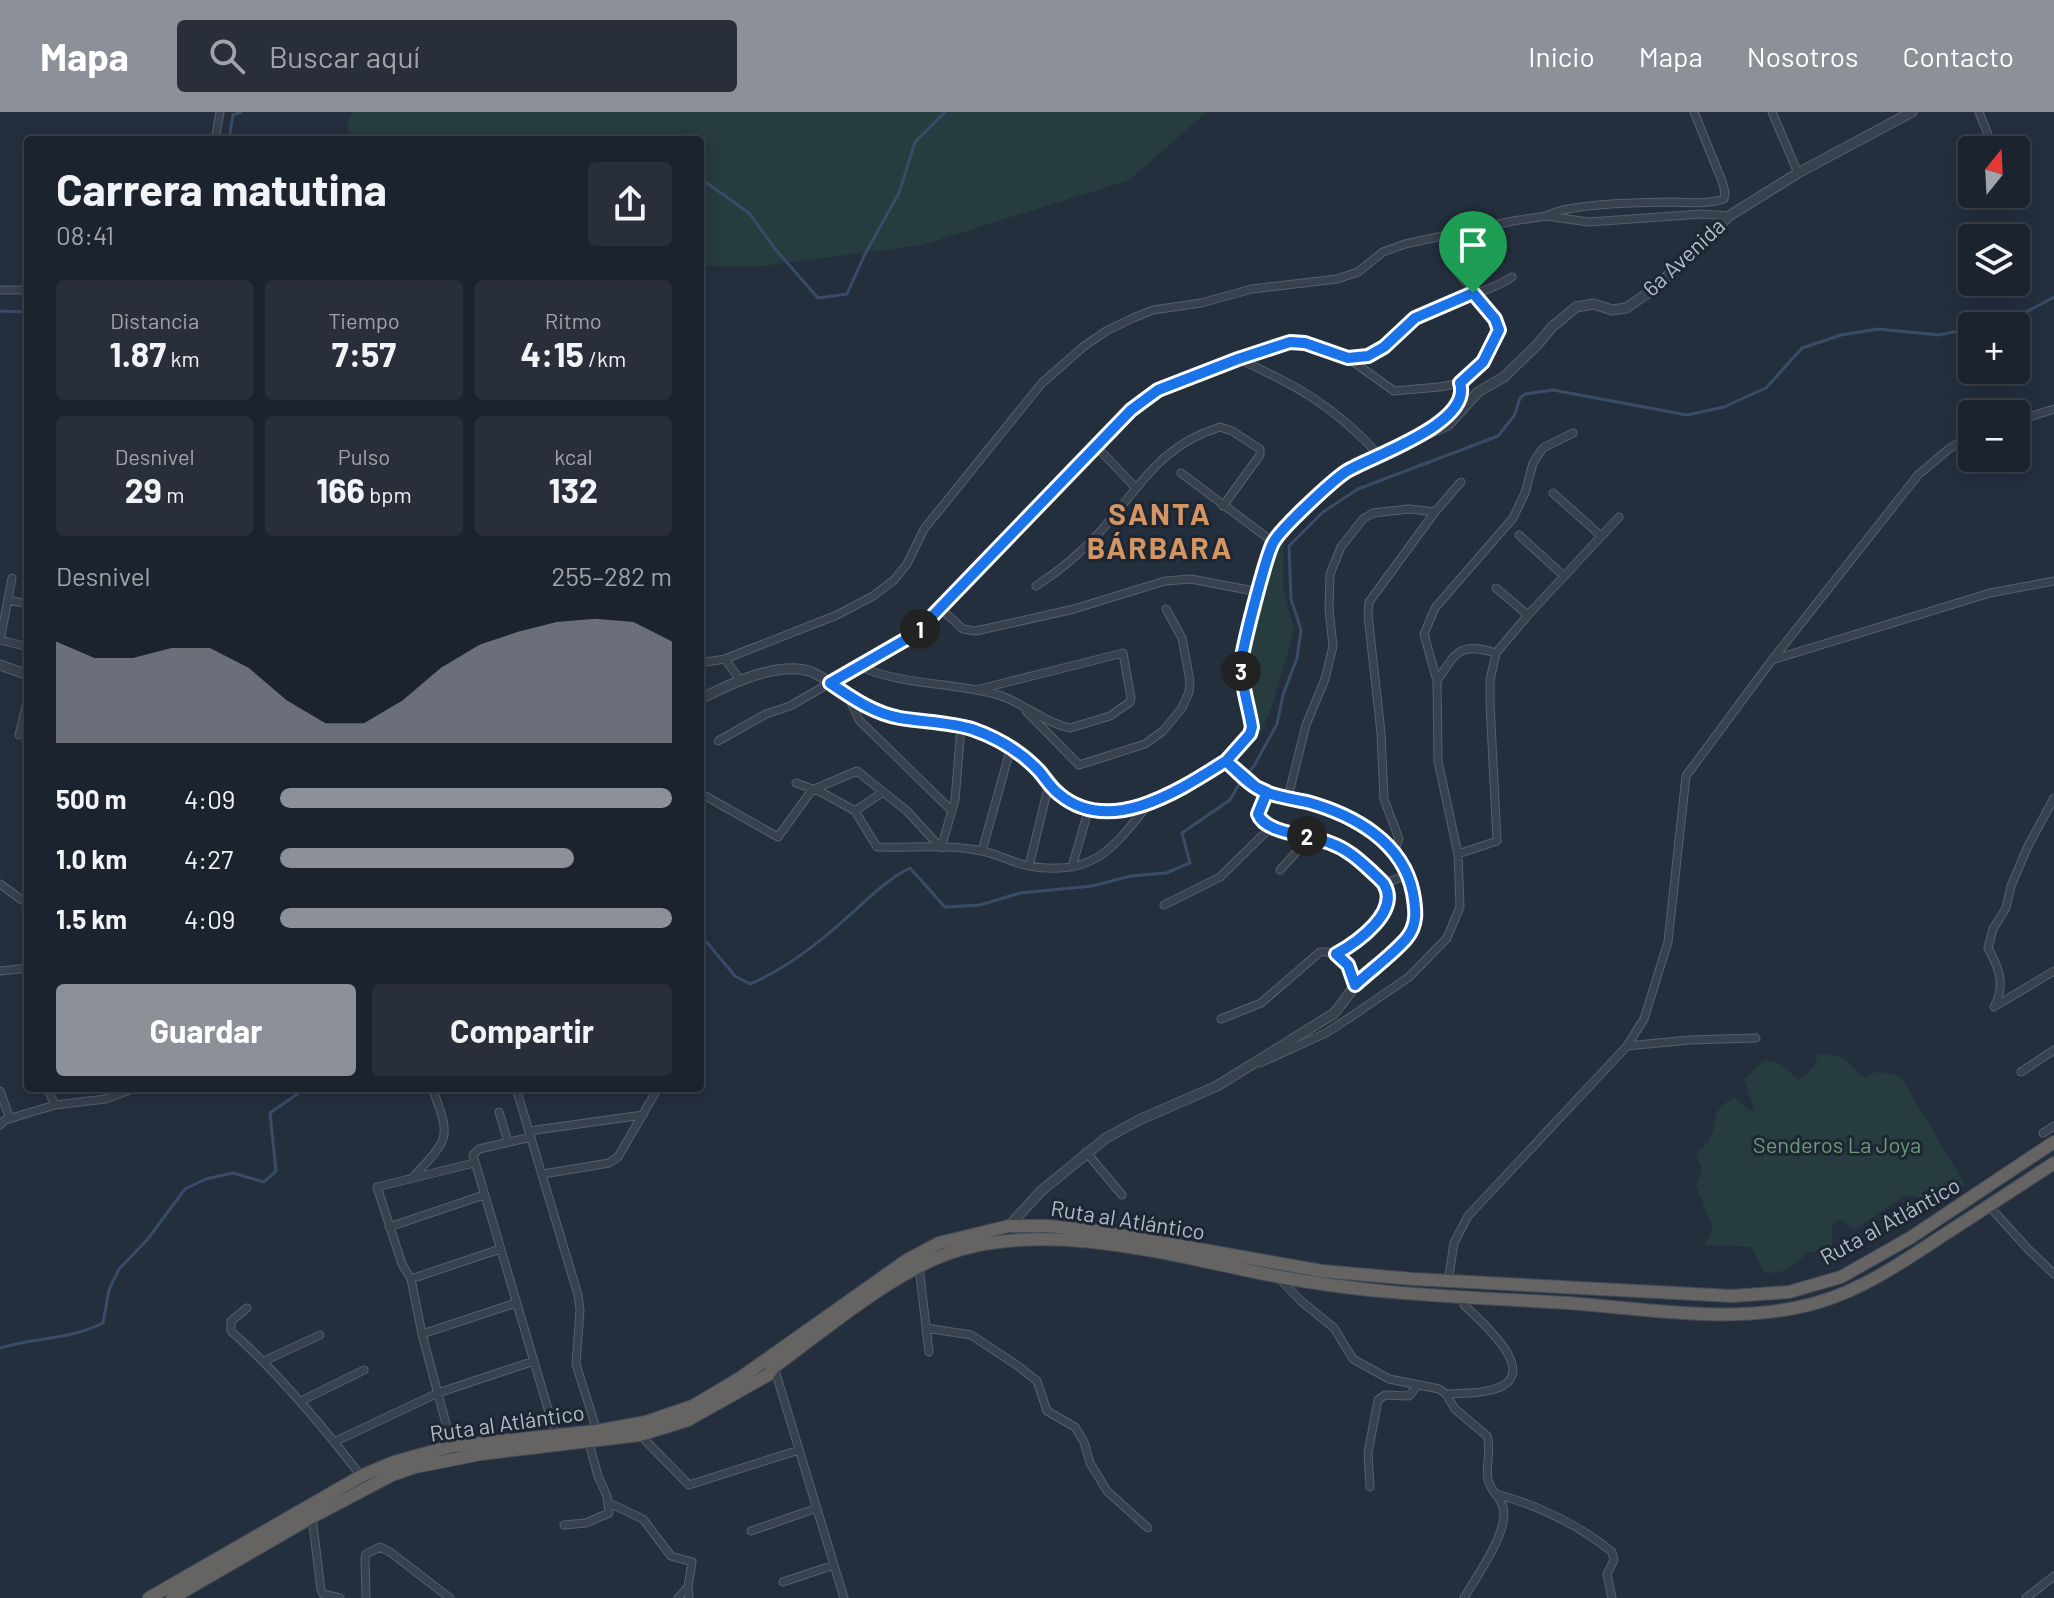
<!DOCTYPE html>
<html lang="es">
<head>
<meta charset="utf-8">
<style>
  :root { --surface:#1b232e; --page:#282f3a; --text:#f1f3f6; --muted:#a0a4aa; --line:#39404a; --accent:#8c9099 }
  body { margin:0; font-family:Barlow,sans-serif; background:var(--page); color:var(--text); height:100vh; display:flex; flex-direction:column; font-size:30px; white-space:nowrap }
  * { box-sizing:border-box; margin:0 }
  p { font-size:26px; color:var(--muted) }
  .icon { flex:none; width:44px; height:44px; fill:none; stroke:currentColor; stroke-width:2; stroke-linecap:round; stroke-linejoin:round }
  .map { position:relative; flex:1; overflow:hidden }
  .sheet { position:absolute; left:24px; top:24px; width:680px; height:956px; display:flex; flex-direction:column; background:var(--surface); border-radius:8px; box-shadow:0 4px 20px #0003,0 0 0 2px var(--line) }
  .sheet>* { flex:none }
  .needle { width:52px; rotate:18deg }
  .controls { position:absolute; left:1958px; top:24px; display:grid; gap:16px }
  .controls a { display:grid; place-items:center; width:72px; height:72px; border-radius:8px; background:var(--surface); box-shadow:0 4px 20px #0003,0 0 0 2px var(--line); font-size:40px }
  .pin { position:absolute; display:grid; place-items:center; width:68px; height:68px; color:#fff; margin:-82px -34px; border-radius:50% 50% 50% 0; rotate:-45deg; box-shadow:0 0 8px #0007 }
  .pin .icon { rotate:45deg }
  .km { position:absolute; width:40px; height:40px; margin:-20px; border-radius:50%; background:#222; color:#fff; font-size:22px; line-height:40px; text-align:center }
  .round { display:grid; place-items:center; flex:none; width:84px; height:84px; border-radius:8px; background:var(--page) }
  .head { display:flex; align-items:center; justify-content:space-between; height:136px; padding:0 32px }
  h1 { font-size:44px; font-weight:700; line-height:60px }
  .stats { display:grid; grid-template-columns:repeat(3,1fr); gap:12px; height:136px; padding:8px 32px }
  .stats div { display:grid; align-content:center; border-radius:8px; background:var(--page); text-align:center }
  .stats b { font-size:34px; font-weight:700 }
  .stats small { font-size:22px; font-weight:400 }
  .stats p { font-size:22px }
  .chart { height:224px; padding:16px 32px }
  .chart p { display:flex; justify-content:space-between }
  .chart svg { width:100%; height:144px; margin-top:8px; fill:var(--accent); opacity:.7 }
  .button { display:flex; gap:16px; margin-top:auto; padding:16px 32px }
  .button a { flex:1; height:92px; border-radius:8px; background:var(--accent); color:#fff; font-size:32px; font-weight:700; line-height:92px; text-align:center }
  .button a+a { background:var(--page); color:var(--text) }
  ul { padding:0 32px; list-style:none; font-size:26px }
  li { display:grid; grid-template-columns:128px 96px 1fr; align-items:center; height:60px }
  li i { height:20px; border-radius:10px; background:var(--accent) }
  header { display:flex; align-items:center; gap:48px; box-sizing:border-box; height:112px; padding:0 40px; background:var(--accent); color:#fff }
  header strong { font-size:38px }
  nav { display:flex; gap:44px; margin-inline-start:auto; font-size:28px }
  .search { width:560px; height:72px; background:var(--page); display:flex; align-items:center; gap:20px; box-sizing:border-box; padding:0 28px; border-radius:8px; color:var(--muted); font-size:30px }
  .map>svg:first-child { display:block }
</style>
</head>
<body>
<header>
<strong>Mapa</strong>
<div class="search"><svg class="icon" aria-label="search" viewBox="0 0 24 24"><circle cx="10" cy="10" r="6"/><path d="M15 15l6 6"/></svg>Buscar aquí</div>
<nav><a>Inicio</a><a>Mapa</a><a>Nosotros</a><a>Contacto</a></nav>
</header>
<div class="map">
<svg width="2054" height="1486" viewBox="0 0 2054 1486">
  <rect width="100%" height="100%" fill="#242f3e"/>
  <path fill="#263c3f" d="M353 0H1207L1129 68 922 133 762 154H700V28H351L347 12Z
    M1278 428H1284L1283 475 1294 519 1273 591 1260 623 1254 620 1243 548Z
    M1831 942 1842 945 1863 965 1878 960 1900 964 1965 1073 1923 1098 1919 1085 1906 1083 1855 1117 1839 1107 1832 1114V1139L1807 1140C1795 1154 1784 1162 1765 1161L1751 1135 1705 1133 1713 1116 1696 1073 1702 1057 1696 1042C1700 1037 1707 1032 1710 1027 1721 1008 1706 1001 1735 985L1748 998 1755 999 1744 967 1764 948 1779 951 1799 968 1814 955 1818 943Z"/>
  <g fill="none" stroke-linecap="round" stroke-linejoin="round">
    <path stroke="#394c67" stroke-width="3" d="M229 28 233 3 241 0
      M700 66 749 101 776 138 818 186 847 182 865 142 899 81 915 30 945 0
      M0 199 28 200
      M1981 214 2017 205 2054 185
      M700 822 735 864 750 872C783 858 815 834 842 810 864 791 884 769 910 756L945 795 980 793 1020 781 1092 774 1131 764 1166 761 1190 751 1182 721 1230 688 1242 667 1254 654 1277 612 1283 583 1297 546 1301 518 1291 487 1289 434 1323 400 1358 377 1498 324 1514 304 1520 286 1525 282 1553 278 1687 303 1724 295 1766 276 1802 236 1841 223 1878 217 1939 223 1972 216
      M0 1236C35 1225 70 1228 103 1211L109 1178 119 1157 147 1128 185 1077 206 1067 233 1061 264 1070 276 1059 270 1001 306 976"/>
    <g stroke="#565f6c" stroke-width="9">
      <path id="minor" d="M1772 0 1798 61
        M1979 0 1994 38
        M215 28 220 0
        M1546 104C1569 91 1640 91 1669 90 1688 90 1706 93 1724 87L1725 80 1722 69 1694 0
        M0 178H28
        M1348 246 1394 279 1439 275 1460 271 1483 250 1499 218 1495 207 1456 158
        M1238 247C1297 273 1335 295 1379 343
        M2016 309 2054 297
        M1423 321 1454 297 1463 279 1460 271
        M1096 334 1135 375
        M1181 361 1273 430
        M1553 381 1601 424
        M1519 423 1564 464
        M1036 474C1059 459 1079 443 1097 423 1139 378 1156 335 1220 315L1232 319 1260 337V343L1223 394
        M1496 476 1528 503
        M8 488 28 492
        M940 496 963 517 976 519 1074 497 1165 469 1191 467 1259 480
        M1 528 28 535
        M0 529 12 466
        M725 547 740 568
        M1772 548 1990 481 2054 469
        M700 551 725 547 837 503 873 484 894 468 907 452 924 417 1042 271 1083 235 1106 219 1133 206 1153 198 1201 191 1252 177 1337 167 1358 160 1383 140 1405 132 1513 109 1546 104 1589 110 1702 102 1729 104
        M859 554C901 573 947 570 991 581 1019 587 1042 610 1070 616L1110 604 1130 590 1131 586 1123 541 976 578
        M1437 569C1457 539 1459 530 1496 541
        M849 586 859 608 952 699
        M1026 599 1079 653 1145 632 1163 619 1182 596 1189 580 1190 569 1182 526 1166 497
        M19 623 28 586
        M718 629 766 602 790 594 915 522 1131 298C1140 291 1150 282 1161 277 1187 264 1279 226 1305 231 1327 235 1347 251 1369 243 1389 236 1399 216 1417 205 1446 187 1483 184 1512 165
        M796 671 823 681 855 699 877 735C911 736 948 732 982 739 998 742 1013 751 1029 754 1092 765 1112 738 1147 694
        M1267 680 1258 702C1265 722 1311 723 1330 731 1347 737 1358 747 1371 759 1375 763 1381 768 1384 772 1401 800 1356 831 1336 842
        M700 681 778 725 812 678 857 659 907 699 941 736 955 688 961 615
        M1288 685 1306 613 1325 567 1333 534 1329 497 1330 462 1341 435 1363 407 1373 401 1409 397 1435 400
        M855 699 883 680
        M982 739 1011 635
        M1394 740 1399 727 1384 687 1381 621 1368 503 1369 490 1435 400 1461 370
        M1458 742 1497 729 1490 591V568L1496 541 1528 503 1619 405
        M1029 754 1049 672
        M1072 755 1089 696
        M1280 758 1310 725
        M0 772 22 788
        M1384 772 1409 762
        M1164 793 1220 765 1271 715
        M0 859 28 856
        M1997 893 2054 859
        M1994 895C2006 873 1999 856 1988 836L1993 817 2006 796 2011 774 2028 734 2054 686
        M1221 907 1261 891 1320 840C1340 838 1352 855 1355 873
        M1627 934 1689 928 1756 926
        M1260 951 1326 921 1352 904 1409 865 1447 826 1460 795 1458 742 1438 649 1437 569 1424 522 1435 496 1513 406 1525 381 1533 351 1543 336 1573 321
        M2021 960 2054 938
        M47 976 55 993
        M516 976 578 1183 580 1198 576 1252 597 1319
        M0 979 10 1007
        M499 1000 508 1030
        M0 1013 5 1008 55 993 106 987 135 976
        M529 1019 643 1003
        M2043 1021 2054 1014
        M531 1025 479 1037 473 1043 556 1324
        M1086 1040 1122 1083
        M543 1062 609 1051 618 1045 658 976
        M414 1064C450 1026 451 1025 432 976
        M1989 1094 2028 1137 2054 1162
        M389 1115 484 1083
        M919 1155 929 1240
        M1279 1166 1301 1189 1334 1216 1353 1247 1389 1267 1439 1277 1446 1282 1455 1297 1487 1324C1492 1339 1485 1353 1488 1367 1490 1378 1500 1385 1503 1395 1510 1419 1476 1465 1464 1486
        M411 1167 500 1137
        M1448 1170 1454 1131 1468 1104 1627 934 1644 907 1668 830 1686 664 1772 548 1918 363 1950 336 1972 323
        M247 1196 231 1209V1219C280 1263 321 1312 361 1364
        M926 1216 971 1223 1018 1254 1037 1269 1047 1299 1075 1315 1084 1330 1090 1351 1107 1379 1148 1416
        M422 1222 516 1191
        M264 1249 320 1223
        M774 1255 844 1486
        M1446 1282C1461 1281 1477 1282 1491 1278 1546 1265 1482 1210 1464 1193L1462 1186
        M301 1289 364 1258
        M640 1323 689 1373 799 1338
        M334 1330 438 1281 534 1249
        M452 1334 422 1222 411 1167 402 1152 377 1075 474 1051
        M1370 1375 1368 1341 1378 1288 1385 1283 1409 1284 1418 1273
        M1496 1382C1537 1393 1579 1413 1612 1440L1614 1448 1607 1462 1612 1486
        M609 1391 643 1407 671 1444 692 1450 688 1475 689 1486
        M312 1405 321 1478 323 1482 340 1486
        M564 1413 586 1411 609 1401 607 1384 598 1364 589 1331
        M751 1419 817 1396
        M783 1470 834 1453
        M366 1486 365 1446 366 1442 380 1435 390 1440 450 1486
        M678 1486 688 1475
        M2026 1486 2054 1464"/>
    </g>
    <g stroke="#565f6c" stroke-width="11">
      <path id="tertiary" d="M0 553 28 563
        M700 587C729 573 764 555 798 557 822 558 840 582 861 593 906 618 961 606 1007 632 1033 648 1050 683 1074 692 1090 698 1112 701 1129 698 1161 692 1243 648 1252 615L1241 549 1273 430 1330 371 1379 343 1448 313 1478 280 1504 265 1538 232 1552 215 1576 195 1594 192 1612 198 1626 196 1654 177 1729 104 1798 61 1912 0
        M1009 1114 1041 1079 1106 1026 1139 1008 1217 974 1333 902C1342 893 1348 883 1355 873 1369 855 1399 841 1409 822 1418 805 1415 794 1412 775 1402 728 1349 702 1307 690 1293 687 1278 685 1265 680 1250 674 1238 660 1226 649"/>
    </g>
    <g stroke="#434c59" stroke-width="14">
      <path id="trunk" d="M149 1486 361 1364 394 1350 452 1334 597 1319 646 1310 693 1294 740 1266 907 1148 939 1131 1009 1114H1048L1091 1118 1322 1159 1413 1167 1732 1184 1789 1180 1841 1165 1910 1126 2054 1030
        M172 1486 312 1405 392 1363 415 1355 481 1342 640 1323 688 1308 768 1263 774 1255C825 1218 899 1155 959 1138 1059 1109 1175 1145 1275 1164 1372 1183 1470 1185 1568 1191 1649 1197 1739 1214 1819 1190 1863 1177 1901 1151 1939 1126 1978 1101 2016 1076 2054 1051"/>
    </g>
    <use href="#minor" stroke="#38414e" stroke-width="7"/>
    <use href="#tertiary" stroke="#38414e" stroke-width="9"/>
    <use href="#trunk" stroke="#656462" stroke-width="12"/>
  </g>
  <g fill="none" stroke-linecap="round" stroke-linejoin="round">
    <g stroke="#fff" stroke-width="16">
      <path id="route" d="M1473 181 1415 206 1384 235 1368 244 1348 246 1305 231 1290 230 1238 247 1158 278 1131 298 915 522 830 571C852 586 873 601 900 606 923 610 949 610 972 617 998 626 1020 639 1039 659 1045 666 1051 676 1059 682 1110 725 1180 678 1226 649L1256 675 1267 680 1258 702C1265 722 1311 723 1330 731 1347 737 1358 747 1371 759 1375 763 1381 768 1384 772 1401 800 1356 831 1336 842L1348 853 1355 873C1371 858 1391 844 1406 827 1418 813 1416 798 1413 781 1403 730 1354 703 1307 690 1293 687 1278 685 1265 680 1250 674 1238 660 1226 649L1250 622 1252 615C1249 596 1242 575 1241 555 1240 543 1266 444 1273 431 1280 417 1333 368 1347 359 1374 343 1473 311 1460 271L1483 250 1499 218 1495 207 1473 181"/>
    </g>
    <use href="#route" stroke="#1a73e8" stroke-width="10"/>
  </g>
  <g text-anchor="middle" stroke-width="6" stroke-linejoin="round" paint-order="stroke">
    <g font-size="22" fill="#b4bcc9" stroke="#1d2633">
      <text transform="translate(1684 145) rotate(-43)" y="8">6a Avenida</text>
      <text transform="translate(1128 1108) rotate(9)" y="8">Ruta al Atlántico</text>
      <text transform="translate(1890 1109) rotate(-29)" y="8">Ruta al Atlántico</text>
      <text transform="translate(507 1311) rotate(-8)" y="8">Ruta al Atlántico</text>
    </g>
    <g font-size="22" fill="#6b9a76" stroke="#1d2633">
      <text x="1837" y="1041">Senderos La Joya</text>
    </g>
    <g font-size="30" font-weight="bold" letter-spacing="2" fill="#d59563" stroke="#1d2633">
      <text x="1160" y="413">SANTA<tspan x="1160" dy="34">BÁRBARA</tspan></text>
    </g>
  </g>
</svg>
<div class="controls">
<a><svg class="needle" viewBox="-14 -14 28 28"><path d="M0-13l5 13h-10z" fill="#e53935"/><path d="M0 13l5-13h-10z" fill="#a0a4aa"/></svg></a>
<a><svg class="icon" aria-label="layers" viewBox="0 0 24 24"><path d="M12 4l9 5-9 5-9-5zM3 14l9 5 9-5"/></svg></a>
<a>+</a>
<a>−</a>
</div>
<div class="pin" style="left:1473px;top:181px;background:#1e9e55"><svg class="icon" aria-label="arrive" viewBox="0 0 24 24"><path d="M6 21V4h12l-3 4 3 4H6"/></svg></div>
<b class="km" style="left:920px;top:517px">1</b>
<b class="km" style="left:1307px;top:724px">2</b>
<b class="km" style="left:1241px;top:559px">3</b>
<section class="sheet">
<div class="head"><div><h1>Carrera matutina</h1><p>08:41</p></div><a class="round"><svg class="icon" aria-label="share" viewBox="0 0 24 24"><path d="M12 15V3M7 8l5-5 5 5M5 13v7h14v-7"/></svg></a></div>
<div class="stats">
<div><p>Distancia</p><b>1.87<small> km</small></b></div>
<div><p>Tiempo</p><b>7:57</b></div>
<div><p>Ritmo</p><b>4:15<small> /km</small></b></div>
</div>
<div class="stats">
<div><p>Desnivel</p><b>29<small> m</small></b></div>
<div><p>Pulso</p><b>166<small> bpm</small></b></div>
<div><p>kcal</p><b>132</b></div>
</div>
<div class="chart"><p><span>Desnivel</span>255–282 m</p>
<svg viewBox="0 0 160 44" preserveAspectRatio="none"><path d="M0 44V13L10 18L20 18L30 15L40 15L50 21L60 31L70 38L80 38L90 31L100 21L110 14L120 10L130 7L140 6L150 7L160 13V44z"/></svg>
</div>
<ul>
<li><b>500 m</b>4:09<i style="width:100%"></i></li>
<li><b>1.0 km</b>4:27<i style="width:75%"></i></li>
<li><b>1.5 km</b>4:09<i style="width:100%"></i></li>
</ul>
<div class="button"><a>Guardar</a><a>Compartir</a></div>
</section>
</div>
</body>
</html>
